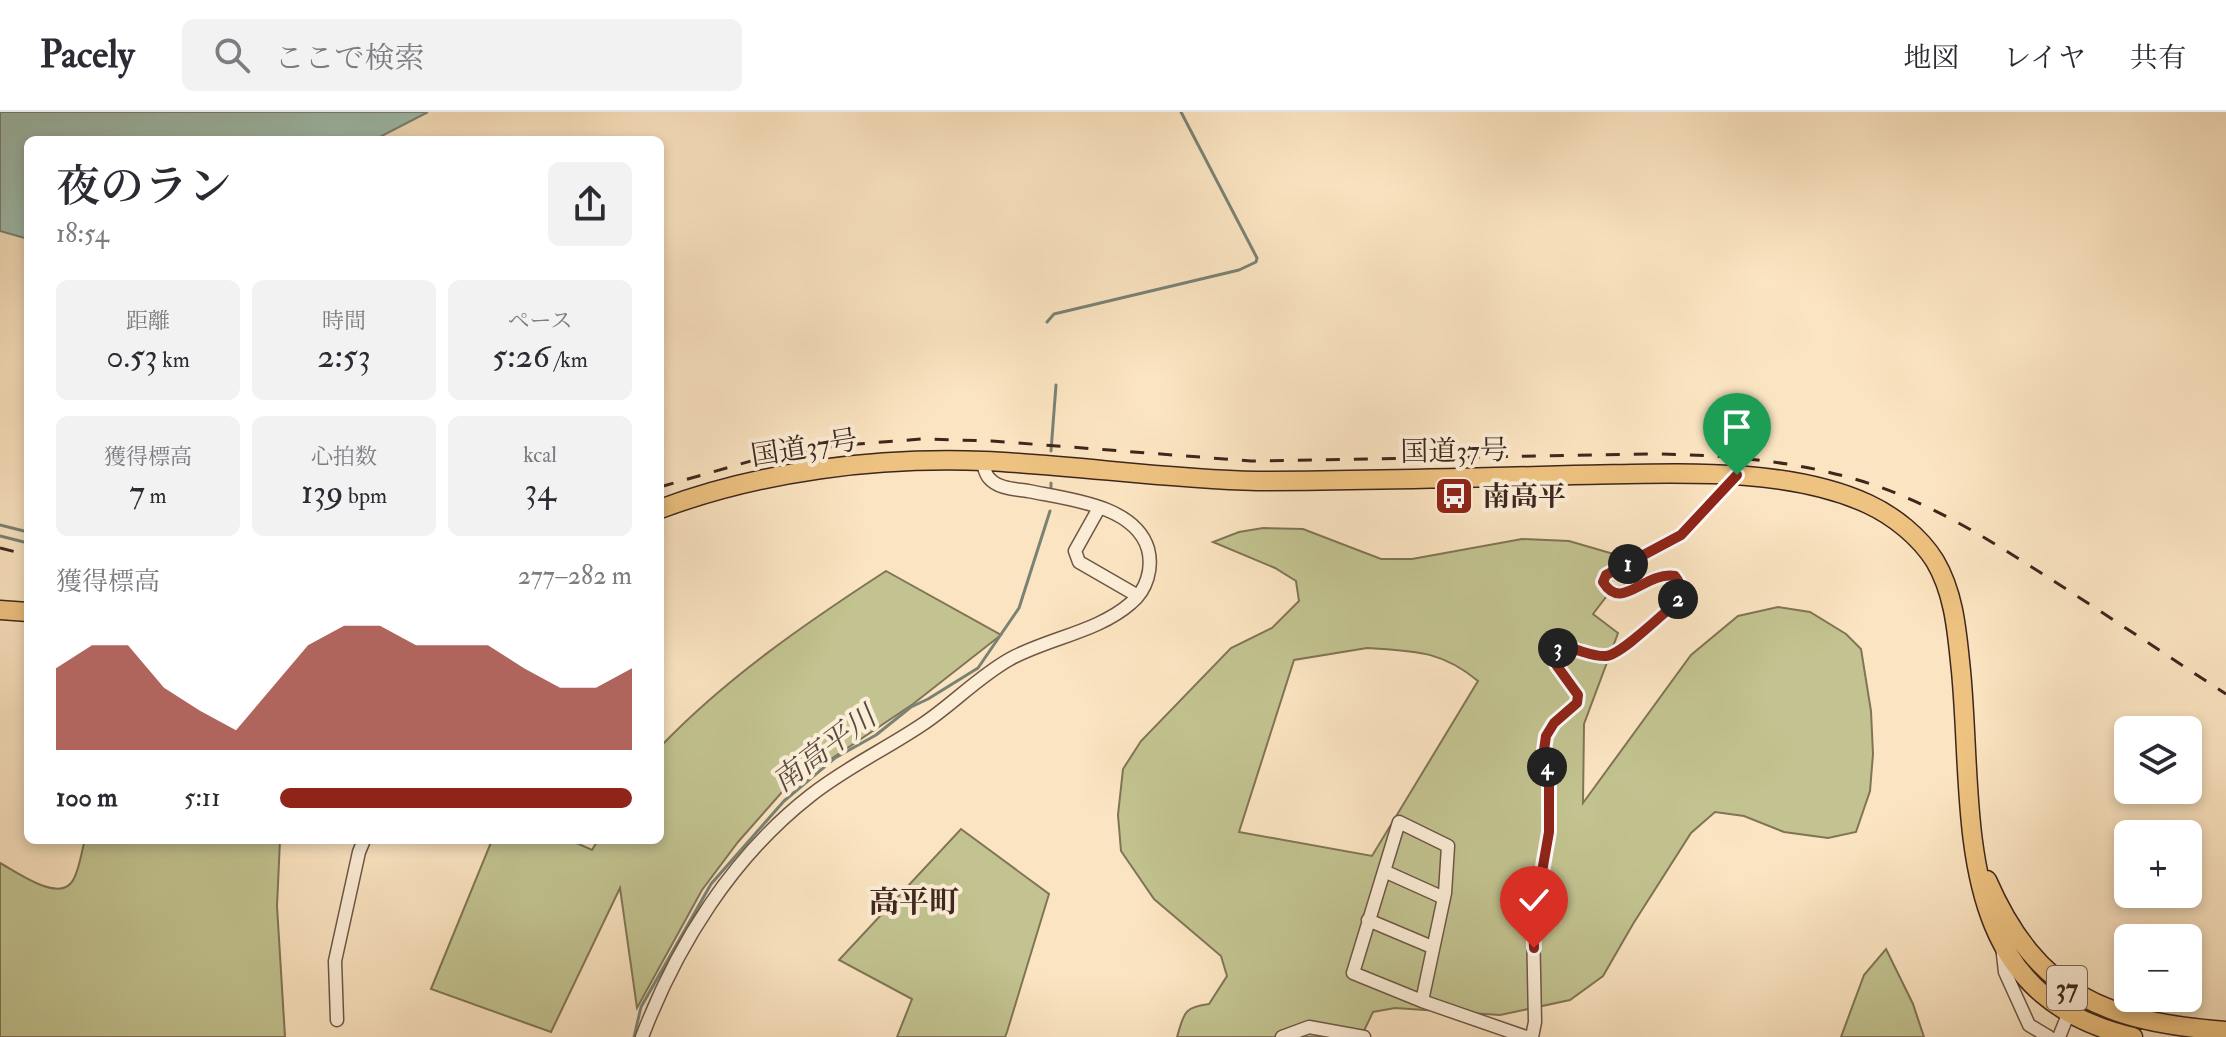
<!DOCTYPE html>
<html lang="ja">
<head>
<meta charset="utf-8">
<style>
  :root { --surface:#fff; --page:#f2f2f3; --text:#2b2b33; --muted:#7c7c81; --line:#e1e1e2; --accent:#8f2418 }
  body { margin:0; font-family:"IM FELL Double Pica","Noto Serif JP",serif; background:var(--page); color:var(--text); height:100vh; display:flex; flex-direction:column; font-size:30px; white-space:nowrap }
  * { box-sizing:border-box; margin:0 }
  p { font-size:26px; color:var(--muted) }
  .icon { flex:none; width:44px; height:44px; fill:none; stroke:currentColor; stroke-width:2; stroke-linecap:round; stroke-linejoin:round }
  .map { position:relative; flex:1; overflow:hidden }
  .drawer { position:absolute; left:24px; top:24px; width:640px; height:708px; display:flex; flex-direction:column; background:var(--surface); border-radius:12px; box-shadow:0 4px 12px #0003 }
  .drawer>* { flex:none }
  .tools { position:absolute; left:2114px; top:604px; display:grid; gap:16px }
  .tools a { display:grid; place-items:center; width:88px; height:88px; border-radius:12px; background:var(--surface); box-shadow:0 4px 12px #0003; font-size:40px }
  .pin { position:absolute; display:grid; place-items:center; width:68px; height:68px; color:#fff; margin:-82px -34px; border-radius:50% 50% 50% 0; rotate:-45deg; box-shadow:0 0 8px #0007 }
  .pin .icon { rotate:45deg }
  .km { position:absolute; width:40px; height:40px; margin:-20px; border-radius:50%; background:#222; color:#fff; font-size:22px; line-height:40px; text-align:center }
  .round { display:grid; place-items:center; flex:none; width:84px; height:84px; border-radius:12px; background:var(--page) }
  .headline { display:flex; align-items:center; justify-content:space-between; height:136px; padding:0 32px }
  h1 { font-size:44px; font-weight:600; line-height:60px }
  .stats { display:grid; grid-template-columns:repeat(3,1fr); gap:12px; height:136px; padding:8px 32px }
  .stats div { display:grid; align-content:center; border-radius:12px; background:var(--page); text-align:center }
  .stats b { font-size:34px; font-weight:600 }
  .stats small { font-size:22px; font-weight:400 }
  .stats p { font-size:22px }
  .chart { height:224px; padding:16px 32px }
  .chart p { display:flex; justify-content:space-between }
  .chart svg { width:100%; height:144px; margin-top:8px; fill:var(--accent); opacity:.7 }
  ul { padding:0 32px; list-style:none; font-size:26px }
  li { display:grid; grid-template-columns:128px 96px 1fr; align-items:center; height:60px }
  li i { height:20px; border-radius:10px; background:var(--accent) }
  header { display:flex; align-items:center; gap:48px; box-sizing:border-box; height:112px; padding:0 40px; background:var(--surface); border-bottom:2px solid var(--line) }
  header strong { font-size:38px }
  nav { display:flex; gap:44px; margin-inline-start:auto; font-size:28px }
  .search { width:560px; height:72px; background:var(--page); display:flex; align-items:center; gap:20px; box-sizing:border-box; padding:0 28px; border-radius:12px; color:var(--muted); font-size:30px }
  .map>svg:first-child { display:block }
</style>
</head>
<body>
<header>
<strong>Pacely</strong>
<div class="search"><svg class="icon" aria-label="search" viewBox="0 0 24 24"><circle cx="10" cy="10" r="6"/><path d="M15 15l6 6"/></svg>ここで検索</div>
<nav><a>地図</a><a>レイヤ</a><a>共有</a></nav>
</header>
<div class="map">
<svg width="2226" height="925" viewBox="0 0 2226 925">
  <rect width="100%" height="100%" fill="#fbe4c1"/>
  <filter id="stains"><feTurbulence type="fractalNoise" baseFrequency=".0025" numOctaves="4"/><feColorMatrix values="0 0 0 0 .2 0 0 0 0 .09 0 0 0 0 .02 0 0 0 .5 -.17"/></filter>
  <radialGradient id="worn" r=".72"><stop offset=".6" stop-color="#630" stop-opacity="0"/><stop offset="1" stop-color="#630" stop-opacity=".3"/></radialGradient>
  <path fill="#c2c390" stroke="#807456" stroke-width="2" fill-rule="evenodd" d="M1263 416 1303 417 1381 447H1412L1522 427 1569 429 1617 443 1609 481 1593 502 1618 521 1584 612 1583 691 1691 543 1738 504 1778 495 1810 500 1846 522 1861 537 1871 599 1873 642 1870 679 1856 720 1828 726 1784 720 1744 704 1715 700 1691 721 1633 812 1603 864 1570 888 1500 903 1395 896 1373 900 1361 925H1177C1184 902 1183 895 1209 892L1227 864 1221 844 1154 787 1121 739 1118 703 1123 657 1141 629 1231 536 1272 516 1299 489 1296 469 1275 456 1213 430 1239 420ZM1367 536C1413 539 1441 538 1478 569L1372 744 1239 720 1294 548Z
    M886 459 1001 523 913 592 782 680 738 730 702 778 637 896 620 776 551 920 431 877 492 728H570L592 738 598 728H660V635C726 566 806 511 886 459Z
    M961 717 1049 782 1007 920 1005 925H897L912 887 839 848Z
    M85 728H280L277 794 285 925H0V751C15 759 56 789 71 771 79 762 81 740 85 728Z
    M1886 837 1913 892 1924 925H1841L1864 863Z"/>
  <path fill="#9fbfb0" stroke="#798275" stroke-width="2" d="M0 0H428L374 28H28V127L0 119Z"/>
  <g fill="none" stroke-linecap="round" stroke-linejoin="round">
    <path stroke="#798275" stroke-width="3" d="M1047 210 1054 202 1239 158 1256 150 1257 146 1181 0
      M1051 339 1056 273
      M1051 371V375
      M0 413 28 420
      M0 424 28 431
      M634 925 641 895 711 772 784 689 835 646 876 623 911 595 928 587 978 556 1019 496 1050 399"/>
    <g stroke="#6e5646" stroke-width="15">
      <path id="minor" d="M1099 396 1075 439 1079 450 1138 484
        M1399 710 1448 734 1445 781 1422 889 1353 861Z
        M1384 759 1444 786
        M1368 808 1432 835
        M2002 834 2005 860 2029 913 2049 925
        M1422 889 1526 925
        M337 908 335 849 359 740 364 728
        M642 925C677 833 732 745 810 684 845 656 886 637 923 612 953 592 978 565 1010 547 1048 526 1098 520 1131 491 1147 478 1153 456 1148 437 1135 393 1067 387 1028 379 1016 377 998 377 989 366 985 362 984 354 982 349
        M1282 925 1309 915 1364 925
        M1532 925 1535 910 1533 811 1549 720V667L1544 638 1546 624 1554 611 1577 591 1578 583 1557 554 1553 543 1557 536C1574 533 1588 544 1606 544 1621 543 1662 502 1676 491 1681 480 1683 474 1675 464 1643 459 1622 500 1603 470L1606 463 1681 423 1737 363
        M2059 925 2076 883"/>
    </g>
    <g stroke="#3f261d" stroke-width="21">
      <path id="highway" d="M660 397C762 359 876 345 984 349 1075 353 1166 367 1257 369 1363 369 1469 366 1574 363 1666 362 1783 353 1868 392 1894 404 1920 425 1935 449 1955 483 1957 522 1961 559 1975 706 1948 882 2133 925
        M0 498 28 500
        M1987 768C2037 883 2107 910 2226 919"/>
    </g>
    <use href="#minor" stroke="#fcedd7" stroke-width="12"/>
    <use href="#highway" stroke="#eec280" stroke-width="18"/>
    <path stroke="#3f261d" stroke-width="3" stroke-dasharray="14 14" stroke-linecap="butt" d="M660 375 765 345 844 333 922 327 992 329 1251 349 1655 342C1729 343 1800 349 1871 372 1931 392 1985 425 2038 459 2101 499 2163 541 2226 582
      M0 436 28 443"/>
  </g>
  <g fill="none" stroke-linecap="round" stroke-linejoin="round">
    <g stroke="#fff" stroke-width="16">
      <path id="route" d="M1534 836 1533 811 1549 720V667L1544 638 1546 624 1554 611 1577 591 1578 583 1557 554 1553 543 1557 536C1574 533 1588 545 1606 544 1621 543 1662 502 1676 491 1682 480 1683 474 1675 464 1644 459 1622 501 1603 470L1606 463 1681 423 1737 363"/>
    </g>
    <use href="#route" stroke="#8f2418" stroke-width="10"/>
  </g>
  <defs>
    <g id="bus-square" transform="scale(2)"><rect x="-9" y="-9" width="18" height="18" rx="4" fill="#8f2418" stroke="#fcedd7"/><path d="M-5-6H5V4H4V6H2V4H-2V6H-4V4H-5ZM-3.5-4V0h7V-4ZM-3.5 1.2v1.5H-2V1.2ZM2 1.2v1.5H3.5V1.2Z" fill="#fff"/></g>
  </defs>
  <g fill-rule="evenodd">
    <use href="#bus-square" x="1454" y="384"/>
  </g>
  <g text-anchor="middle" stroke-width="8" stroke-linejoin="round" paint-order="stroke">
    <rect fill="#fcedd7" stroke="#786255" stroke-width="2" x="2047" y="854" width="40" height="44" rx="6"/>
    <g font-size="26" font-weight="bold" fill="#3f261d">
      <text x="2067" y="885">37</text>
    </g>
    <g font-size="28" fill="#3f261d" stroke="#fcedd7">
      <text transform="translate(804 335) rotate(-9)" y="10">国道37号</text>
      <text transform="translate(1454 338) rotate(-1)" y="10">国道37号</text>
    </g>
    <g font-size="28" font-weight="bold" fill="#3f261d" stroke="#fcedd7" text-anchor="start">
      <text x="1482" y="394">南高平</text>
    </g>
    <g font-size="30" font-style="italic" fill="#574c42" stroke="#fcedd7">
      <text transform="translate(824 637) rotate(-37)" y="10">南高平川</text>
    </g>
    <g font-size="30" font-weight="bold" fill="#3f261d" stroke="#fcedd7">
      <text x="914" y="800">高平町</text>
    </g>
  </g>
  <rect width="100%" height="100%" filter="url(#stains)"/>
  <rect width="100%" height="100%" fill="url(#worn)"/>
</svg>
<div class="tools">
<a><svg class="icon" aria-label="layers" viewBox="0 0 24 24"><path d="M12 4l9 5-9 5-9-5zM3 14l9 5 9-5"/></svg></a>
<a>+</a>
<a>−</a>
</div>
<div class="pin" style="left:1737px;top:363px;background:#1e9e55"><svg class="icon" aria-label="arrive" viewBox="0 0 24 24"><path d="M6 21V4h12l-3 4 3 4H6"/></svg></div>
<div class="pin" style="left:1534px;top:836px;background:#d93025"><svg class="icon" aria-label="check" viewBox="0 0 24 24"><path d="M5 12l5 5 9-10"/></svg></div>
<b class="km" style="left:1628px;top:452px">1</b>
<b class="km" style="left:1678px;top:487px">2</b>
<b class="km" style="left:1558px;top:536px">3</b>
<b class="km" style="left:1547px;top:655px">4</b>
<section class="drawer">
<div class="headline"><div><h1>夜のラン</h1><p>18:54</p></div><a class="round"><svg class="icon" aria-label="share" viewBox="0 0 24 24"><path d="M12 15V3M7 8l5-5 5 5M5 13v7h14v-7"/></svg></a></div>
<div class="stats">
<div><p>距離</p><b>0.53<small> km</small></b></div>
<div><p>時間</p><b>2:53</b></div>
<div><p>ペース</p><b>5:26<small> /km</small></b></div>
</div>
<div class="stats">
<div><p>獲得標高</p><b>7<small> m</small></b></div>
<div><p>心拍数</p><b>139<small> bpm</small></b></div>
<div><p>kcal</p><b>34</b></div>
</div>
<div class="chart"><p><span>獲得標高</span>277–282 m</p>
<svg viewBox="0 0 160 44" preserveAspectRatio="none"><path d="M0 44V19L10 12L20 12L30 25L40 32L50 38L60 25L70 12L80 6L90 6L100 12L110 12L120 12L130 19L140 25L150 25L160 19V44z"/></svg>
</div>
<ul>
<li><b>100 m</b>5:11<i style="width:100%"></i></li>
</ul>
</section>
</div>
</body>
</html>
